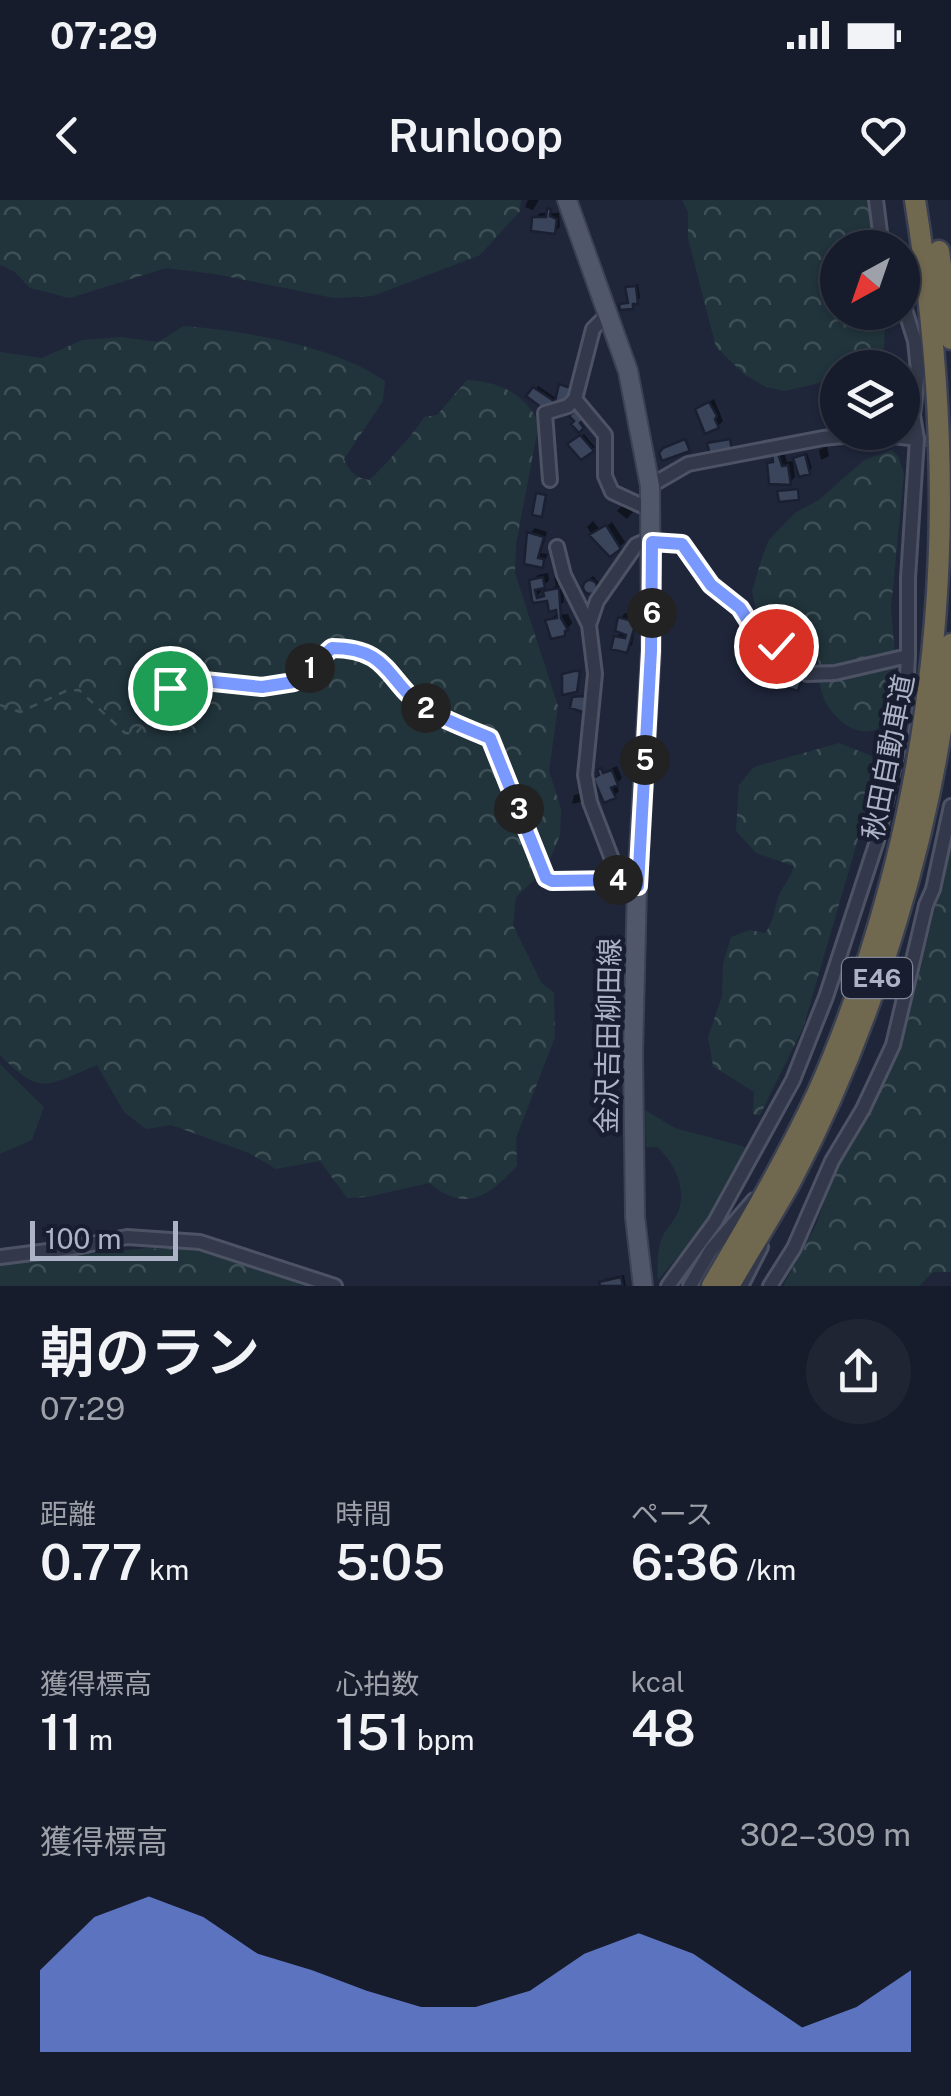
<!DOCTYPE html>
<html lang="ja">
<head>
<meta charset="utf-8">
<style>
  :root { --surface:#171c2c; --page:#202534; --text:#f1f3f6; --muted:#9ea1a9; --line:#363a48; --accent:#7a99ff }
  body { margin:0; font-family:"Public Sans","Noto Sans JP",sans-serif; background:var(--page); color:var(--text); height:100vh; display:flex; flex-direction:column; font-size:38px; white-space:nowrap }
  * { box-sizing:border-box; margin:0 }
  p { font-size:32px; color:var(--muted) }
  .icon { flex:none; width:55px; height:55px; fill:none; stroke:currentColor; stroke-width:2; stroke-linecap:round; stroke-linejoin:round }
  .map { position:relative; height:1086px; overflow:hidden }
  .details { display:flex; flex-direction:column; background:var(--surface); flex:1 }
  .details>* { flex:none }
  .needle { width:65px; rotate:220deg }
  .fabs { position:absolute; left:820px; top:30px; display:grid; gap:20px }
  .fabs a { display:grid; place-items:center; width:100px; height:100px; border-radius:50%; background:var(--surface); box-shadow:0 2px 8px #0004,0 0 0 2px var(--line); font-size:50px }
  .scale { position:absolute; left:30px; bottom:25px; width:148px; box-sizing:border-box; padding-left:10px; border:5px solid #adb3c7; border-top:0; font-size:28px; line-height:35px; white-space:nowrap; color:#adb3c7; -webkit-text-stroke:8px #181e2f; paint-order:stroke }
  .pin { position:absolute; display:grid; place-items:center; width:85px; height:85px; color:#fff; margin:-42px; border:5px solid #fff; border-radius:50%; box-shadow:0 2px 10px #0007 }
  .km { position:absolute; width:50px; height:50px; margin:-25px; border-radius:50%; background:#222; color:#fff; font-size:28px; line-height:50px; text-align:center }
  .round { display:grid; place-items:center; flex:none; width:105px; height:105px; border-radius:52px; background:var(--page) }
  .headline { display:flex; align-items:center; justify-content:space-between; height:170px; padding:0 40px }
  h1 { font-size:55px; font-weight:600; line-height:75px }
  .stats { display:grid; grid-template-columns:repeat(3,1fr); gap:15px; height:170px; padding:10px 40px }
  .stats div { display:grid; align-content:center }
  .stats b { font-size:50px; font-weight:600 }
  .stats small { font-size:28px; font-weight:400 }
  .stats p { font-size:28px }
  .chart { height:280px; padding:20px 40px }
  .chart p { display:flex; justify-content:space-between }
  .chart svg { width:100%; height:180px; margin-top:10px; fill:var(--accent); opacity:.7 }
  .status { display:flex; justify-content:space-between; align-items:center; height:70px; padding:0 50px; background:var(--surface); direction:ltr }
  .status svg { height:28px; fill:currentColor }
  header { display:flex; justify-content:space-between; align-items:center; height:130px; padding:0 40px; background:var(--surface); font-size:45px; font-weight:600 }
  .map>svg:first-child { display:block }
</style>
</head>
<body>
<div class="status"><b>07:29</b><svg viewBox="0 0 49 12"><path d="M0 12V9h3v3zM5 12V6h3v6zM10 12V3h3v9zM15 12V0h3v12zM26 1h20v11H26zM47 4h2v5h-2z"/></svg></div>
<header><svg class="icon" aria-label="back" viewBox="0 0 24 24"><path d="M15 5l-7 7 7 7"/></svg>Runloop<svg class="icon" aria-label="heart" viewBox="0 0 24 24"><path d="M12 20l-8-8c-3-5 5-10 8-4 3-6 11-1 8 4z"/></svg></header>
<div class="map">
<svg width="951" height="1086" viewBox="0 0 951 1086">
  <defs>
    <pattern id="forest-crowns" width="20" height="18" patternUnits="userSpaceOnUse" patternTransform="scale(2.5)"><rect width="20" height="18" fill="#21343b"/><path d="M2 6a3 3 0 1 1 6 0M12 15a3 3 0 1 1 6 0" fill="none" stroke="#3f4f56"/></pattern>
  </defs>
  <rect width="100%" height="100%" fill="#1f263a"/>
  <path fill="#21343b" d="M0 864 44 907 32 940 0 954Z
    M645 910 675 928 746 947 705 1025 658 1080C657 1067 657 1053 661 1040 665 1029 674 1022 678 1012 687 989 675 963 657 947H646Z"/>
  <path fill="url(#forest-crowns)" d="M0 0H521L520 11 480 55 373 96 334 98 215 74 166 68 70 98 30 88 15 72 0 65Z
    M682 0H868L878 47 838 48V112L886 113 883 160 875 167 838 168 819 183 785 191 766 187 745 175 716 147 688 38V12Z
    M184 126C245 131 334 146 385 181L383 201 344 259C349 271 355 278 369 280 377 275 422 224 424 217L437 215 467 180C500 182 524 193 539 223L516 344 515 373 558 506 549 571 561 609 560 635 551 657 534 680 516 697 513 725 541 782 554 793 555 837 516 938 517 966C488 997 466 1013 429 983L367 997 347 998 320 961 276 969 249 953 171 925 146 929 124 912 97 865C45 886 42 897 0 855V152L42 158 82 140 121 137 158 142Z
    M892 250 898 256 904 273 891 408 898 495C889 545 847 540 825 501 818 488 820 468 817 453L798 438 775 428 756 411 752 391 763 355 769 340 795 313 819 300 864 260Z
    M839 543 872 556V591L803 828 760 915 753 914 754 892 713 866 708 837 722 796 723 764 731 737 750 730 765 733C774 722 774 708 779 695 784 684 791 678 794 666L756 653 736 631 739 585 754 567Z
    M951 641V1072H933L919 1086H783L816 1025 834 975 891 864 907 824Z
    M147 1048 202 1051 305 1086H0V1063Z"/>
  <path fill="#0007" d="M528 0H539L533 10 525 7Z
    M540 13H559L560 27 554 32 535 18Z
    M638 84 640 98 632 106 622 105 630 101 628 88Z
    M538 186 556 198 548 204 530 195Z
    M714 199 723 221 718 226 698 209Z
    M584 234 595 247 592 250 574 241Z
    M827 246 829 256 821 260 819 250Z
    M783 249 787 262 793 261 795 277 790 282 769 264 774 255Z
    M807 253 812 268 809 271 796 258Z
    M624 304 633 312 627 319 617 311Z
    M593 321 601 331 612 322 625 342 619 347 594 338 587 327Z
    M535 328 547 332 541 353 548 354 542 365 526 362 530 333Z
    M548 373 549 381 540 387 541 392 536 397 532 381 538 375Z
    M561 375V381L556 386 563 384 564 402 558 407 546 392 556 386 554 377Z
    M593 376 600 384 591 392 584 384Z
    M625 413 639 417 637 427 631 434 634 435 632 445 626 450 617 437 623 430 620 419Z
    M568 414 572 423 564 433 550 421 555 415Z
    M814 455 811 464 801 465 804 456Z
    M784 470 796 472 795 475 803 477 797 488 781 473Z
    M617 566 622 578 616 584 619 591 614 596 602 573Z
    M583 593 581 602 572 604 574 595Z
    M624 1075 626 1086H602L605 1079Z"/>
  <path fill="#3a445b" stroke="#1a2031" stroke-width="2.5" d="M547 8 551 9 550 16 557 19 555 34 531 31 532 17H546Z
    M636 86 638 104H633V109L620 110 619 104 628 103 625 87Z
    M559 184 571 188 566 204 555 201Z
    M533 187 554 201 548 207 545 205 542 208 526 196Z
    M709 202 717 216 715 219 719 228 705 234 695 209Z
    M577 208 586 217 580 223 584 228 579 233 571 224 574 221 569 216Z
    M580 235 594 251 581 260 567 244Z
    M685 239 690 251 662 261 659 253 663 248Z
    M730 239 732 250 710 255 707 243Z
    M778 253 782 266 788 265 791 285 769 284 767 263 773 262 772 254Z
    M805 254 810 274 799 277 793 258Z
    M798 289 799 300 779 302 777 291Z
    M536 293 546 295 542 317 532 315Z
    M606 325 621 349 610 357 589 335Z
    M527 332 544 337 538 358 544 359 543 368 524 364Z
    M543 377 545 388 535 390 537 398 544 396 543 391 559 388 561 418 568 430 565 431V436L551 439 545 420 557 418 556 410 549 412 547 401 534 403 532 401 529 380Z
    M583 387a7 7 0 1 1 14 0a7 7 0 1 1-14 0Z
    M618 417 636 422 627 453 611 449 614 436 625 438 626 435 615 431Z
    M574 471H580L577 492 562 495V474Z
    M779 472 795 475 794 478 801 480 798 491 775 484Z
    M583 496 588 500 586 513 570 508 572 497Z
    M601 568 603 573 612 570 618 585 611 588 616 598 604 603 593 578 599 575 597 570Z
    M621 1077 623 1086H600L599 1082Z"/>
  <g fill="none" stroke-linecap="round" stroke-linejoin="round">
    <path stroke="#3b4256" stroke-width="12" stroke-dasharray="12 6" stroke-linecap="butt" d="M917 239 951 246"/>
    <g stroke="#4d5365" stroke-width="18">
      <path id="minor" d="M876 0 882 48
        M608 114 593 129 575 199 605 235V276L612 292 651 310
        M550 280 545 213 568 206 575 199
        M650 286 688 264 823 238 871 233 917 239
        M652 342 682 344 711 385 740 408 749 423 772 435 779 457
        M557 347 564 375 589 425
        M807 474 835 473 908 456
        M637 686 620 680 590 602 585 575 595 474 589 425 597 401 636 345 652 338
        M0 1057 71 1048 127 1037 200 1042 335 1086
        M668 1086 715 1022 793 880 826 797 877 641 905 515 908 456V378L917 239 913 215 918 171 915 141 902 100
        M690 1086 711 1050 754 1000
        M741 1086 761 1047
        M770 1086 794 1048 832 961 863 909 893 845 926 705 933 689 951 606"/>
    </g>
    <g stroke="#3c4254" stroke-width="22">
      <path id="major" d="M567 0 628 171 650 286 651 451 637 686 633 853 635 1017 643 1086"/>
    </g>
    <g stroke="#3a4052" stroke-width="25">
      <path id="highway" d="M939 51 951 139
        M712 1086C749 1023 786 960 817 894 850 821 875 743 895 665 951 442 951 227 915 0
        M729 1086C749 1051 771 1017 791 981 873 826 938 619 951 444"/>
    </g>
    <path stroke="#3c5056" stroke-width="2.5" stroke-dasharray="8 8" stroke-linecap="butt" d="M0 505 20 512 66 491 79 490 125 533 135 534C149 522 151 501 167 490 204 465 250 496 290 483 305 478 321 459 333 448 391 448 386 483 426 509 446 521 469 529 490 538L546 678 552 681 606 680"/>
    <use href="#minor" stroke="#33394a" stroke-width="12"/>
    <use href="#major" stroke="#50576b" stroke-width="18"/>
    <use href="#highway" stroke="#71694f" stroke-width="20"/>
  </g>
  <g fill="none" stroke-linecap="round" stroke-linejoin="round">
    <g stroke="#fff" stroke-width="20">
      <path id="route" d="M170 488 195 480 262 487 294 482 332 448C391 448 386 482 426 509 446 521 469 529 490 538L546 678 552 681 620 680 638 686 651 451 652 342 682 344 711 385 740 408 749 422 772 435 776 446"/>
    </g>
    <use href="#route" stroke="#7a99ff" stroke-width="12"/>
  </g>
  <g text-anchor="middle" stroke-width="9" stroke-linejoin="round" paint-order="stroke">
    <rect fill="#181e2f" stroke="#808699" stroke-width="2.5" x="842" y="758" width="70" height="40" rx="8"/>
    <g font-size="25" font-weight="bold" fill="#adb3c7">
      <text x="877" y="787">E46</text>
    </g>
    <g font-size="28" fill="#adb3c7" stroke="#181e2f">
      <text transform="translate(888 557) rotate(-79)" y="10">秋田自動車道</text>
      <text transform="translate(608 836) rotate(-89)" y="10">金沢吉田柳田線</text>
    </g>
  </g>
</svg>
<div class="fabs">
<a><svg class="needle" viewBox="-14 -14 28 28"><path d="M0-13l5 13h-10z" fill="#e53935"/><path d="M0 13l5-13h-10z" fill="#9ea1a9"/></svg></a>
<a><svg class="icon" aria-label="layers" viewBox="0 0 24 24"><path d="M12 4l9 5-9 5-9-5zM3 14l9 5 9-5"/></svg></a>
</div>
<div class="scale">100 m</div>
<div class="pin" style="left:170px;top:488px;background:#1e9e55"><svg class="icon" aria-label="arrive" viewBox="0 0 24 24"><path d="M6 21V4h12l-3 4 3 4H6"/></svg></div>
<div class="pin" style="left:776px;top:446px;background:#d93025"><svg class="icon" aria-label="check" viewBox="0 0 24 24"><path d="M5 12l5 5 9-10"/></svg></div>
<b class="km" style="left:310px;top:468px">1</b>
<b class="km" style="left:426px;top:508px">2</b>
<b class="km" style="left:519px;top:609px">3</b>
<b class="km" style="left:618px;top:680px">4</b>
<b class="km" style="left:645px;top:560px">5</b>
<b class="km" style="left:652px;top:413px">6</b>
</div>
<section class="details">
<div class="headline"><div><h1>朝のラン</h1><p>07:29</p></div><a class="round"><svg class="icon" aria-label="share" viewBox="0 0 24 24"><path d="M12 15V3M7 8l5-5 5 5M5 13v7h14v-7"/></svg></a></div>
<div class="stats">
<div><p>距離</p><b>0.77<small> km</small></b></div>
<div><p>時間</p><b>5:05</b></div>
<div><p>ペース</p><b>6:36<small> /km</small></b></div>
</div>
<div class="stats">
<div><p>獲得標高</p><b>11<small> m</small></b></div>
<div><p>心拍数</p><b>151<small> bpm</small></b></div>
<div><p>kcal</p><b>48</b></div>
</div>
<div class="chart"><p><span>獲得標高</span>302–309 m</p>
<svg viewBox="0 0 160 44" preserveAspectRatio="none"><path d="M0 44V24L10 11L20 6L30 11L40 20L50 24L60 29L70 33L80 33L90 29L100 20L110 15L120 20L130 29L140 38L150 33L160 24V44z"/></svg>
</div>
</section>
</body>
</html>
